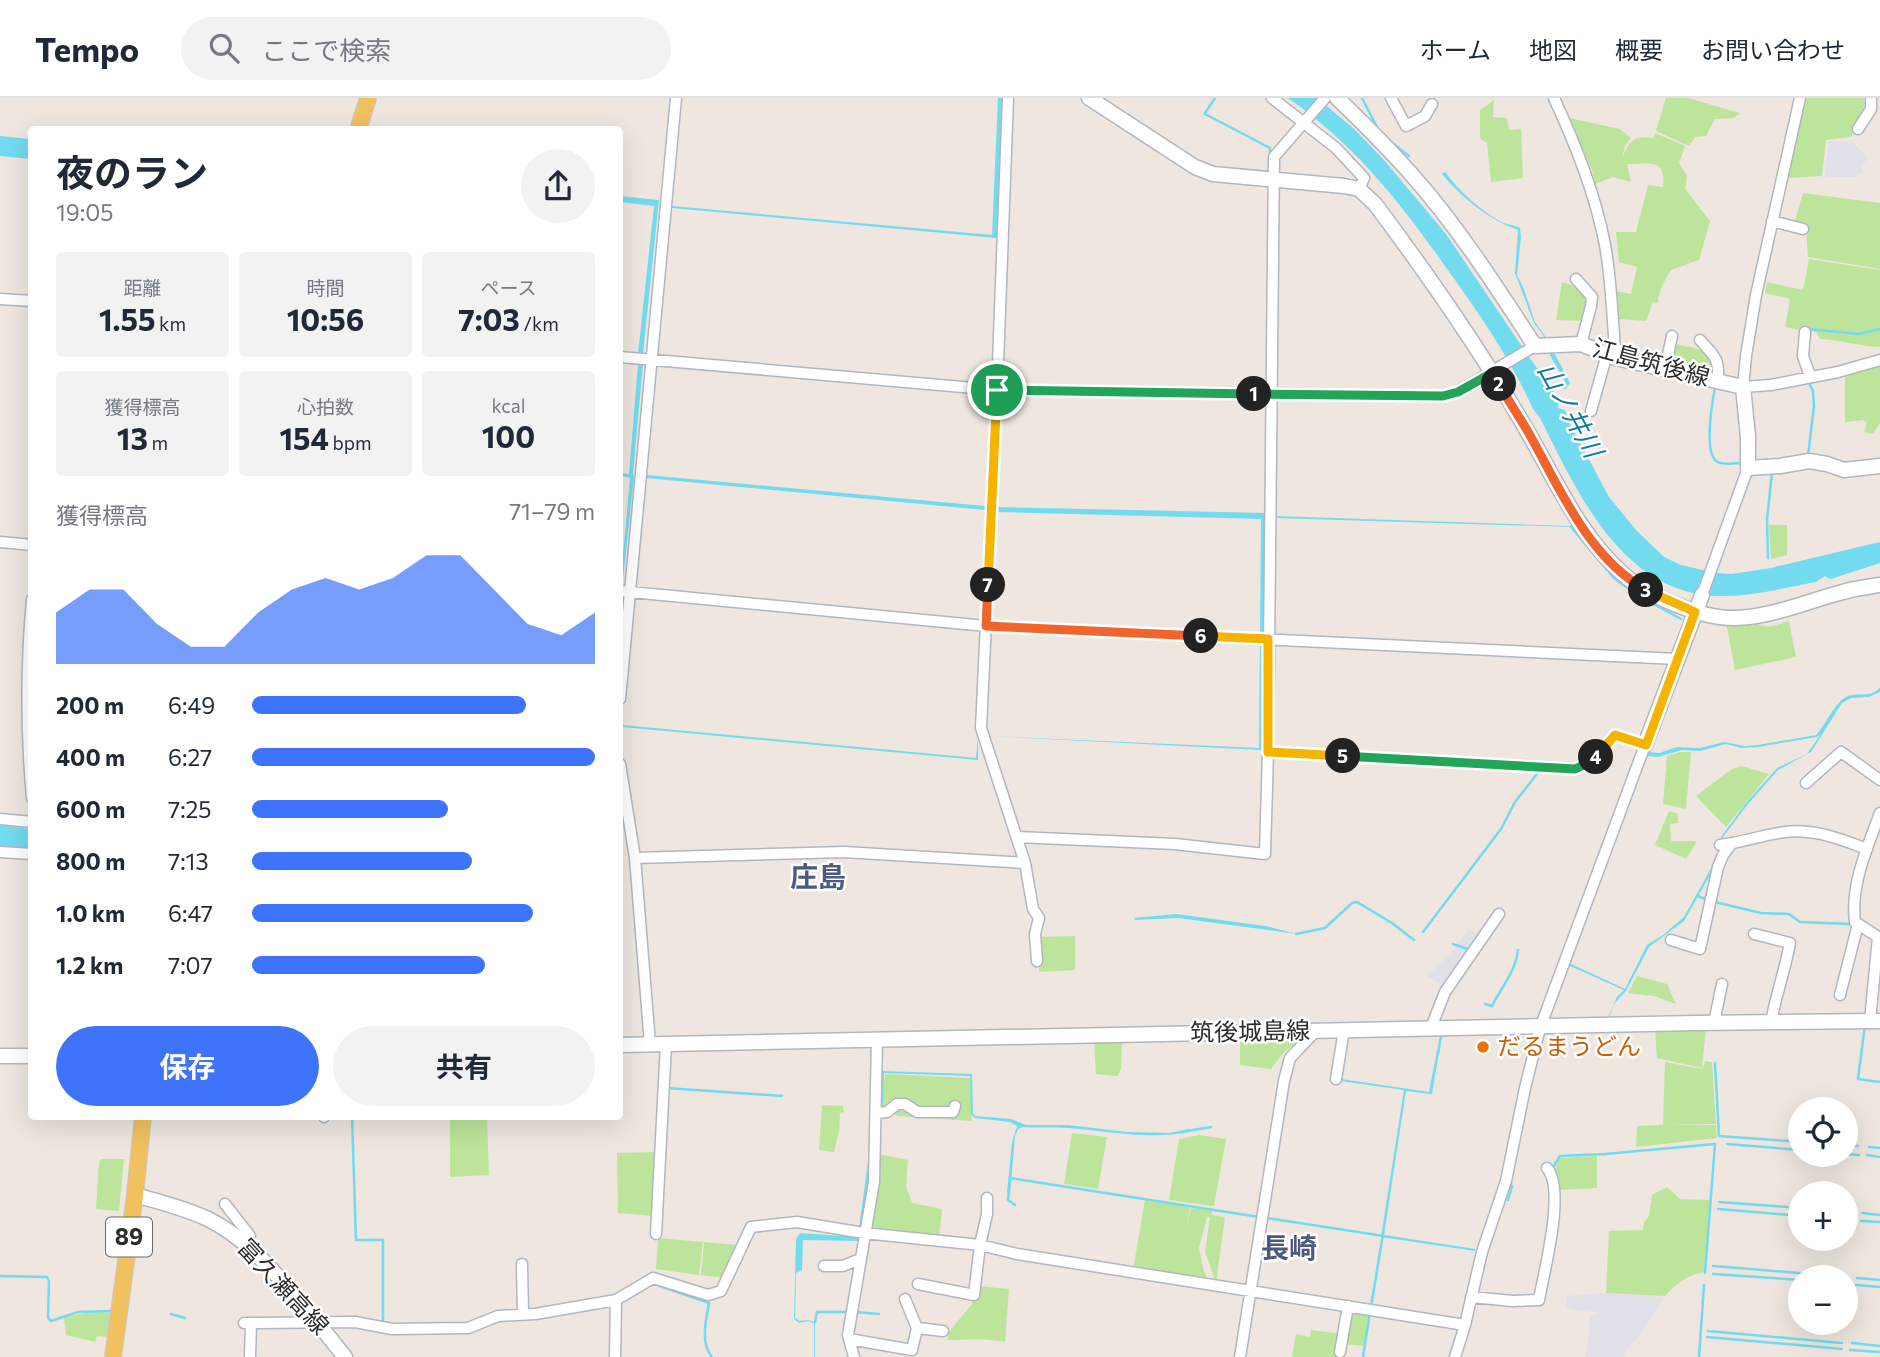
<!DOCTYPE html>
<html lang="ja">
<head>
<meta charset="utf-8">
<style>
  :root { --surface:#fff; --page:#f2f2f3; --text:#1f2937; --muted:#747a83; --line:#e0e1e3; --accent:#3e74fc }
  body { margin:0; font-family:Commissioner,"Noto Sans JP",sans-serif; background:var(--page); color:var(--text); height:100vh; display:flex; flex-direction:column; font-size:26px; white-space:nowrap }
  * { box-sizing:border-box; margin:0 }
  p { font-size:23px; color:var(--muted) }
  .icon { flex:none; width:38px; height:38px; fill:none; stroke:currentColor; stroke-width:2; stroke-linecap:round; stroke-linejoin:round }
  .map { position:relative; flex:1; overflow:hidden }
  .details { position:absolute; left:28px; top:28px; width:595px; height:994px; display:flex; flex-direction:column; background:var(--surface); border-radius:7px; box-shadow:0 7px 28px #0002 }
  .details>* { flex:none }
  .fabs { position:absolute; left:1788px; top:999px; display:grid; gap:14px }
  .fabs a { display:grid; place-items:center; width:70px; height:70px; border-radius:50%; background:var(--surface); box-shadow:0 7px 28px #0002; font-size:35px }
  .pin { position:absolute; display:grid; place-items:center; width:60px; height:60px; color:#fff; margin:-30px; border:4px solid #fff; border-radius:50%; box-shadow:0 2px 7px #0007 }
  .km { position:absolute; width:35px; height:35px; margin:-18px; border-radius:50%; background:#222; color:#fff; font-size:19px; line-height:35px; text-align:center }
  .round { display:grid; place-items:center; flex:none; width:74px; height:74px; border-radius:37px; background:var(--page) }
  .summary { display:flex; align-items:center; justify-content:space-between; height:119px; padding:0 28px }
  h1 { font-size:38px; font-weight:700; line-height:52px }
  .metrics { display:grid; grid-template-columns:repeat(3,1fr); gap:10px; height:119px; padding:7px 28px }
  .metrics div { display:grid; align-content:center; border-radius:7px; background:var(--page); text-align:center }
  .metrics b { font-size:30px; font-weight:700 }
  .metrics small { font-size:19px; font-weight:400 }
  .metrics p { font-size:19px }
  .chart { height:196px; padding:14px 28px }
  .chart p { display:flex; justify-content:space-between }
  .chart svg { width:100%; height:126px; margin-top:7px; fill:var(--accent); opacity:.7 }
  .cta { display:flex; gap:14px; margin-top:auto; padding:14px 28px }
  .cta a { flex:1; height:80px; border-radius:42px; background:var(--accent); color:#fff; font-size:28px; font-weight:700; line-height:80px; text-align:center }
  .cta a+a { background:var(--page); color:var(--text) }
  ul { padding:0 28px; list-style:none; font-size:23px }
  li { display:grid; grid-template-columns:112px 84px 1fr; align-items:center; height:52px }
  li i { height:18px; border-radius:9px; background:var(--accent) }
  header { display:flex; align-items:center; gap:42px; box-sizing:border-box; height:98px; padding:0 35px; background:var(--surface); border-bottom:2px solid var(--line) }
  header strong { font-size:33px }
  nav { display:flex; gap:38px; margin-inline-start:auto; font-size:24px }
  .search { width:490px; height:63px; background:var(--page); display:flex; align-items:center; gap:18px; box-sizing:border-box; padding:0 24px; border-radius:38px; color:var(--muted); font-size:26px }
  .map>svg:first-child { display:block }
</style>
</head>
<body>
<header>
<strong>Tempo</strong>
<div class="search"><svg class="icon" aria-label="search" viewBox="0 0 24 24"><circle cx="10" cy="10" r="6"/><path d="M15 15l6 6"/></svg>ここで検索</div>
<nav><a>ホーム</a><a>地図</a><a>概要</a><a>お問い合わせ</a></nav>
</header>
<div class="map">
<svg width="1880" height="1259" viewBox="0 0 1880 1259">
  <rect width="100%" height="100%" fill="#eee6df"/>
  <path fill="#e1dfe7" d="M1829 43 1852 44 1866 57 1867 61 1861 69 1863 73 1855 79H1825Z
    M1468 832 1479 837 1443 887 1427 878 1456 849Z
    M1602 1195 1664 1199 1643 1233 1629 1249 1623 1259H1585L1589 1238 1590 1219 1602 1214 1580 1213 1565 1209 1567 1198Z"/>
  <path fill="#bce59b" d="M1666 0H1688L1740 15 1734 20 1715 21 1706 38 1695 39 1689 48 1656 33Z
    M1803 0H1864V9L1851 39 1826 42 1822 78 1787 80Z
    M1494 2 1493 19 1507 20 1509 32 1521 31 1523 80 1491 84 1487 45 1480 40V12Z
    M1569 20 1620 31 1631 40 1625 48 1622 61C1629 44 1632 37 1653 40L1655 35 1685 48 1679 65 1687 78 1685 91 1710 123 1699 162 1671 172C1665 182 1658 193 1658 205L1653 204 1646 223 1618 221 1615 193 1631 196 1637 169 1619 164 1616 134H1636L1648 87 1663 89C1667 58 1646 67 1627 66L1631 84 1613 79 1595 86 1592 72Z
    M1803 95 1880 105V171L1808 159 1806 129 1794 126Z
    M1809 161 1880 172V249C1859 248 1840 242 1820 241L1817 235 1808 229 1801 230 1799 232 1785 229 1790 201 1765 195 1767 184 1803 192Z
    M1562 184 1581 190 1588 199 1585 223 1556 222Z
    M1676 246C1705 253 1709 249 1716 280L1671 269Z
    M1880 265V325L1873 336 1864 334 1867 325 1863 322 1845 324V276Z
    M1787 427V457L1771 461 1769 427Z
    M1738 512C1759 530 1763 532 1789 523L1796 559 1735 572 1724 513Z
    M1680 654H1691L1686 711 1663 706 1667 658Z
    M1742 668 1769 676 1726 729 1696 698 1732 671Z
    M1669 713 1678 716V725L1670 726 1671 743H1697L1686 761 1655 747Z
    M1075 838V872L1039 874 1038 839Z
    M1637 878 1667 886 1676 906 1654 898 1628 895Z
    M1706 930 1702 970 1657 960 1655 931Z
    M1305 938 1284 954 1271 971 1240 967V939Z
    M1122 941 1121 971 1117 978 1096 976 1094 942Z
    M1705 963 1712 964 1716 1026 1666 1027H1716L1717 1040 1636 1049 1637 1028 1663 1027 1665 964 1703 971Z
    M885 976 970 980 972 1023 898 1018 881 1011Z
    M822 1007 843 1008 844 1014 840 1015 839 1033 834 1054 819 1052Z
    M450 1019H487L489 1077 450 1079Z
    M1072 1035 1107 1039 1098 1091 1064 1086Z
    M1199 1037 1226 1041 1214 1108 1169 1102 1179 1041Z
    M656 1054 655 1118 618 1115 617 1055Z
    M878 1056 908 1062 906 1088 912 1105 942 1111 939 1139 869 1132Z
    M1597 1058V1090L1557 1092C1555 1079 1553 1071 1560 1060Z
    M102 1061H124L119 1113 96 1111 99 1063Z
    M1667 1089 1680 1101 1710 1102 1704 1174C1687 1177 1676 1186 1665 1198L1606 1195 1609 1133 1643 1132 1644 1124 1649 1118 1652 1097Z
    M1145 1102 1190 1109 1187 1128 1191 1110 1212 1112V1117L1225 1119 1216 1185 1205 1154 1210 1119H1207L1199 1150 1203 1170 1209 1185 1133 1172Z
    M658 1140 703 1144 699 1177 656 1171Z
    M704 1144 738 1147 723 1180 701 1177Z
    M977 1188 1009 1191 1005 1244C986 1240 968 1242 948 1242V1235L972 1206Z
    M1347 1210 1338 1259H1292L1296 1236 1310 1239 1311 1232 1335 1235 1340 1231Z
    M1351 1211 1369 1214 1364 1248 1345 1246Z
    M88 1214 111 1215 109 1239 97 1238 95 1244 66 1237 64 1220Z"/>
  <path fill="#72dbf0" d="M998 0H1002L997 140 672 110V108L992 137Z
    M1288 0H1317L1353 30 1384 62 1446 136 1529 259 1559 301 1558 310 1565 312 1570 326 1609 399 1636 432 1664 459 1681 467 1716 475 1732 476 1771 470 1880 444V465L1837 479 1830 481 1825 478 1816 484C1784 490 1749 499 1715 498 1620 493 1577 393 1540 320L1533 311C1511 262 1481 218 1450 175 1402 107 1357 48 1288 0Z
    M0 38 31 41V61L0 58Z
    M1445 74C1458 92 1484 116 1504 125 1510 127 1515 127 1520 130L1521 139 1517 177 1523 189 1535 224 1547 241 1570 285 1565 292 1561 289 1565 284 1550 257 1543 237 1534 225 1515 175 1518 132C1488 121 1463 101 1442 76Z
    M620 98 659 102 643 256H638L654 108 620 104Z
    M638 265 643 266 633 375 634 378 622 490H620L630 380 620 377V375L629 376Z
    M647 377 985 408V412L646 380Z
    M997 409 1266 415 1264 536H1260L1261 421 997 414Z
    M1274 418 1569 428 1571 429 1274 420Z
    M1263 544 1262 647H1263L1261 652 989 638 1259 650 1260 545Z
    M1880 589V594L1869 599 1851 600 1842 605 1811 654 1778 672 1748 706 1723 739 1724 744H1722L1721 739 1746 705 1777 670 1807 656 1821 636 1817 639 1758 649 1742 650 1726 646 1700 653 1682 652 1658 659 1647 658 1648 654 1659 655 1677 649 1700 650 1724 644 1745 648 1758 647 1816 637C1826 627 1835 603 1848 598 1860 594 1871 601 1880 589Z
    M622 627 976 660 978 639V662L622 629Z
    M0 727 29 731 31 739 30 752 0 750Z
    M1719 756 1717 765 1684 823 1649 849 1626 893 1614 906 1609 919H1608L1617 899 1624 892 1568 867 1569 865 1625 891 1647 847 1663 837 1684 819Z
    M1176 816 1265 828 1298 836 1178 820 1135 822 1134 820Z
    M1437 953 1439 954 1432 996 1406 993 1384 1137 1475 1151V1153L1381 1139 1404 992 1341 983V981L1429 994Z
    M882 973 972 976 973 1015 975 1018 1011 1021 1026 1027H1068L1127 1034 1169 1035 1189 1031 1190 1034C1149 1042 1109 1033 1068 1030 1053 1029 1038 1030 1023 1029L1018 1031 1015 1038 1010 1096 1007 1095 1012 1044 1017 1028 1010 1024 975 1020 971 1016 970 978 884 975 883 1005H880Z
    M800 1135 857 1139 860 1143 803 1142 802 1172 796 1175V1181L795 1220 800 1223 808 1222 815 1224V1259H814V1225L808 1223 799 1225 794 1221 796 1141Z"/>
  <g fill="none" stroke-linecap="round" stroke-linejoin="round">
    <path stroke="#72dbf0" stroke-width="2.5" d="M1215 0 1205 15V16L1270 50V59
      M1362 0 1378 31
      M1390 43 1409 58
      M1807 231 1859 236 1880 231
      M1715 290C1712 305 1704 352 1716 363 1722 367 1732 366 1739 365
      M1808 358 1814 308 1813 293 1808 283
      M1571 429 1614 480 1637 497 1681 521
      M1768 460 1767 422 1772 374
      M1482 661 1575 665 1592 656
      M1697 798 1708 802
      M1715 804 1761 815 1789 816 1800 824 1851 826
      M1423 834 1501 731 1515 704 1540 672
      M1296 836 1325 830 1352 805 1357 804 1392 825 1414 842
      M1453 846 1470 852
      M1485 906 1492 908C1501 890 1516 873 1518 852
      M1865 927 1858 981 1880 984
      M1438 955 1441 938
      M1715 965 1719 1038 1801 1044
      M666 990 782 998
      M352 1018 356 1142H383V1224L385 1227
      M1187 1033 1211 1029
      M1727 1046 1801 1052
      M1846 1047 1858 1048
      M1869 1049 1880 1050
      M1846 1056 1859 1057
      M1867 1057 1880 1059
      M1552 1071 1560 1058 1605 1056 1715 1046 1705 1175
      M1010 1080 1259 1119
      M1009 1093 1008 1102 1015 1107
      M1508 1102 1512 1088
      M1719 1104 1801 1110
      M1718 1111 1801 1118
      M1846 1114H1853
      M1862 1115 1880 1117
      M1266 1120 1384 1138
      M1846 1121 1853 1122
      M1861 1123 1880 1124
      M860 1132 869 1066
      M1713 1168 1848 1179
      M1713 1176 1801 1182
      M0 1178 47 1179 49 1183 48 1220 51 1223 78 1214 112 1213
      M1857 1180 1880 1182
      M1846 1186H1847
      M1856 1187 1880 1189
      M660 1188 709 1205C706 1222 700 1245 712 1259
      M1371 1209 1383 1136
      M855 1214 879 1216
      M171 1216 185 1220
      M815 1224 817 1214H848
      M1708 1233 1842 1245
      M1707 1239 1842 1251
      M1852 1245 1880 1248
      M1850 1252 1880 1254
      M1363 1259 1370 1214
      M1699 1259 1704 1187"/>
    <g stroke="#b2b6c0" stroke-width="13">
      <path id="street" d="M1008 0 997 292 981 630 1025 765 1033 811 1039 820 1035 836 1037 863
        M1272 0 1336 50 1364 80 1359 91
        M1391 0 1406 28 1425 18 1432 6
        M1554 0C1576 48 1595 95 1605 147 1612 184 1612 223 1616 260
        M1800 0 1756 197 1746 258 1743 289 1771 287 1838 274 1880 262
        M1858 31 1871 11V0
        M1772 123 1803 131
        M1576 181 1592 199 1591 208 1581 246
        M0 201 32 203
        M1805 234 1803 258 1810 278
        M1700 242C1715 259 1719 259 1718 283
        M620 259 997 292 1443 298 1457 294 1535 248
        M1665 271 1672 238
        M1591 313 1607 256
        M0 444 32 447
        M620 493 986 528 1677 561
        M1702 497 1748 370
        M32 501C26 567 26 634 32 700
        M620 601 676 0
        M1268 654 1575 671 1592 663 1615 637 1645 647 1540 930 1525 990 1506 1083 1482 1154 1465 1227 1455 1259
        M620 666 635 760 650 946
        M1806 685 1841 654 1880 682
        M0 721 32 724
        M1017 739 1175 746 1265 756 1268 654 1274 59 1325 0
        M1720 747C1749 744 1779 730 1808 734 1829 736 1848 744 1867 751
        M0 754 32 756
        M635 760 844 754 1025 765
        M1754 836 1790 845C1785 872 1776 897 1771 924
        M1671 842 1700 851 1718 769 1723 757 1732 745
        M1840 897 1858 826
        M1870 923 1878 839 1855 824C1850 787 1868 748 1880 715
        M1714 925 1722 886
        M1430 932 1445 894 1499 816
        M1336 981 1344 932
        M877 1015 887 1014 897 1006H905L917 1014H953L955 1008
        M324 1018V1019
        M225 1106 250 1138
        M656 1136 666 946
        M522 1166 523 1216
        M824 1168H843L860 1161
        M918 1186 974 1197 980 1147 987 1116V1100
        M1471 1199 1513 1203 1539 1202C1544 1173 1566 1092 1547 1070
        M244 1225 355 1224 392 1231 468 1230 498 1218 535 1216 616 1202 653 1180 708 1197 721 1193 751 1129 797 1124 864 1135 980 1147 1017 1156 1465 1227
        M917 1230 943 1233
        M849 1241 912 1252 917 1230 905 1201
        M1340 1254 1348 1208
        M250 1259 251 1225
        M615 1259 616 1202
        M854 1259 848 1237 874 1084 877 941
        M1240 1259 1284 983 1290 960 1317 932"/>
    </g>
    <g stroke="#b2b6c0" stroke-width="17">
      <path id="secondary" d="M1089 0 1195 69 1213 76 1344 88 1359 91 1375 106C1429 178 1481 253 1526 331 1556 382 1578 436 1623 476 1648 498 1702 521 1735 520 1773 519 1807 503 1843 494 1855 490 1868 489 1880 487
        M1337 0C1363 25 1389 51 1412 77 1459 130 1497 190 1535 248L1581 246 1616 260 1743 289 1748 339V370L1780 368 1809 363 1827 366 1844 372 1880 368
        M1645 647 1702 497
        M620 947C978 939 1337 934 1696 925 1758 924 1819 924 1880 923
        M0 958H32
        M135 1097C160 1104 185 1110 208 1121 242 1138 265 1164 290 1192 309 1214 327 1236 345 1259"/>
    </g>
    <g stroke="#c8c8c8" stroke-width="18">
      <path id="primary" d="M358 32 368 0
        M113 1259 135 1097 143 1018"/>
    </g>
    <use href="#street" stroke="#fff" stroke-width="10"/>
    <use href="#secondary" stroke="#fff" stroke-width="14"/>
    <use href="#primary" stroke="#f2c15f" stroke-width="16"/>
  </g>
  <g fill="none" stroke-linecap="round" stroke-linejoin="round">
    <g stroke="#fff" stroke-width="14">
      <path id="split-1" d="M997 292 1254 296"/>
    </g>
    <g stroke="#fff" stroke-width="14">
      <path id="split-2" d="M1254 296 1443 298 1458 294 1492 275 1499 286"/>
    </g>
    <g stroke="#fff" stroke-width="14">
      <path id="split-3" d="M1499 286C1508 302 1518 317 1527 332 1559 388 1587 459 1646 492"/>
    </g>
    <g stroke="#fff" stroke-width="14">
      <path id="split-4" d="M1596 659 1615 637 1646 647 1695 514 1646 492"/>
    </g>
    <g stroke="#fff" stroke-width="14">
      <path id="split-5" d="M1343 658 1575 671 1592 663 1596 659"/>
    </g>
    <g stroke="#fff" stroke-width="14">
      <path id="split-6" d="M1201 538 1268 541V654L1343 658"/>
    </g>
    <g stroke="#fff" stroke-width="14">
      <path id="split-7" d="M988 487 986 528 1201 538"/>
    </g>
    <g stroke="#fff" stroke-width="14">
      <path id="split-8" d="M988 487 997 292"/>
    </g>
    <use href="#split-1" stroke="#22a559" stroke-width="9"/>
    <use href="#split-2" stroke="#22a559" stroke-width="9"/>
    <use href="#split-3" stroke="#f0652b" stroke-width="9"/>
    <use href="#split-4" stroke="#f5b400" stroke-width="9"/>
    <use href="#split-5" stroke="#22a559" stroke-width="9"/>
    <use href="#split-6" stroke="#f5b400" stroke-width="9"/>
    <use href="#split-7" stroke="#f0652b" stroke-width="9"/>
    <use href="#split-8" stroke="#f5b400" stroke-width="9"/>
  </g>
  <circle fill="#e8710a" stroke="#fff" stroke-width="2.5" cx="1483" cy="949" r="7"/>
  <g text-anchor="middle" stroke-width="5" stroke-linejoin="round" paint-order="stroke">
    <rect fill="#fff" stroke="#6b6b6b" stroke-width="2" x="106" y="1119.5" width="46" height="39" rx="5"/>
    <g font-size="23" font-weight="bold" fill="#2c2c2c">
      <text x="129" y="1147">89</text>
    </g>
    <g font-size="24" fill="#2c2c2c" stroke="#fff">
      <text transform="translate(1651 265) rotate(15)" y="8">江島筑後線</text>
      <text transform="translate(1250 934) rotate(-1)" y="8">筑後城島線</text>
      <text transform="translate(283 1189) rotate(47)" y="8">富久瀬高線</text>
    </g>
    <g font-size="24" fill="#c56008" stroke="#fff" text-anchor="start">
      <text x="1497" y="957">だるまうどん</text>
    </g>
    <g font-size="26" font-style="italic" fill="#0c7ca1" stroke="#fff">
      <text transform="translate(1570 312) rotate(61)" y="9">山ノ井川</text>
    </g>
    <g font-size="28" font-weight="bold" fill="#4c5a7e" stroke="#fff">
      <text x="818" y="789">庄島</text>
      <text x="1289" y="1160">長崎</text>
    </g>
  </g>
</svg>
<div class="fabs">
<a><svg class="icon" aria-label="locate" viewBox="0 0 24 24"><circle cx="12" cy="12" r="6"/><path d="M12 2v4M12 18v4M2 12h4M18 12h4"/></svg></a>
<a>+</a>
<a>−</a>
</div>
<div class="pin" style="left:997px;top:292px;background:#1e9e55"><svg class="icon" aria-label="arrive" viewBox="0 0 24 24"><path d="M6 21V4h12l-3 4 3 4H6"/></svg></div>
<b class="km" style="left:1254px;top:296px">1</b>
<b class="km" style="left:1499px;top:286px">2</b>
<b class="km" style="left:1646px;top:492px">3</b>
<b class="km" style="left:1596px;top:659px">4</b>
<b class="km" style="left:1343px;top:658px">5</b>
<b class="km" style="left:1201px;top:538px">6</b>
<b class="km" style="left:988px;top:487px">7</b>
<section class="details">
<div class="summary"><div><h1>夜のラン</h1><p>19:05</p></div><a class="round"><svg class="icon" aria-label="share" viewBox="0 0 24 24"><path d="M12 15V3M7 8l5-5 5 5M5 13v7h14v-7"/></svg></a></div>
<div class="metrics">
<div><p>距離</p><b>1.55<small> km</small></b></div>
<div><p>時間</p><b>10:56</b></div>
<div><p>ペース</p><b>7:03<small> /km</small></b></div>
</div>
<div class="metrics">
<div><p>獲得標高</p><b>13<small> m</small></b></div>
<div><p>心拍数</p><b>154<small> bpm</small></b></div>
<div><p>kcal</p><b>100</b></div>
</div>
<div class="chart"><p><span>獲得標高</span>71–79 m</p>
<svg viewBox="0 0 160 44" preserveAspectRatio="none"><path d="M0 44V26L10 18L20 18L30 30L40 38L50 38L60 26L70 18L80 14L90 18L100 14L110 6L120 6L130 18L140 30L150 34L160 26V44z"/></svg>
</div>
<ul>
<li><b>200 m</b>6:49<i style="width:80%"></i></li>
<li><b>400 m</b>6:27<i style="width:100%"></i></li>
<li><b>600 m</b>7:25<i style="width:57%"></i></li>
<li><b>800 m</b>7:13<i style="width:64%"></i></li>
<li><b>1.0 km</b>6:47<i style="width:82%"></i></li>
<li><b>1.2 km</b>7:07<i style="width:68%"></i></li>
</ul>
<div class="cta"><a>保存</a><a>共有</a></div>
</section>
</div>
</body>
</html>
